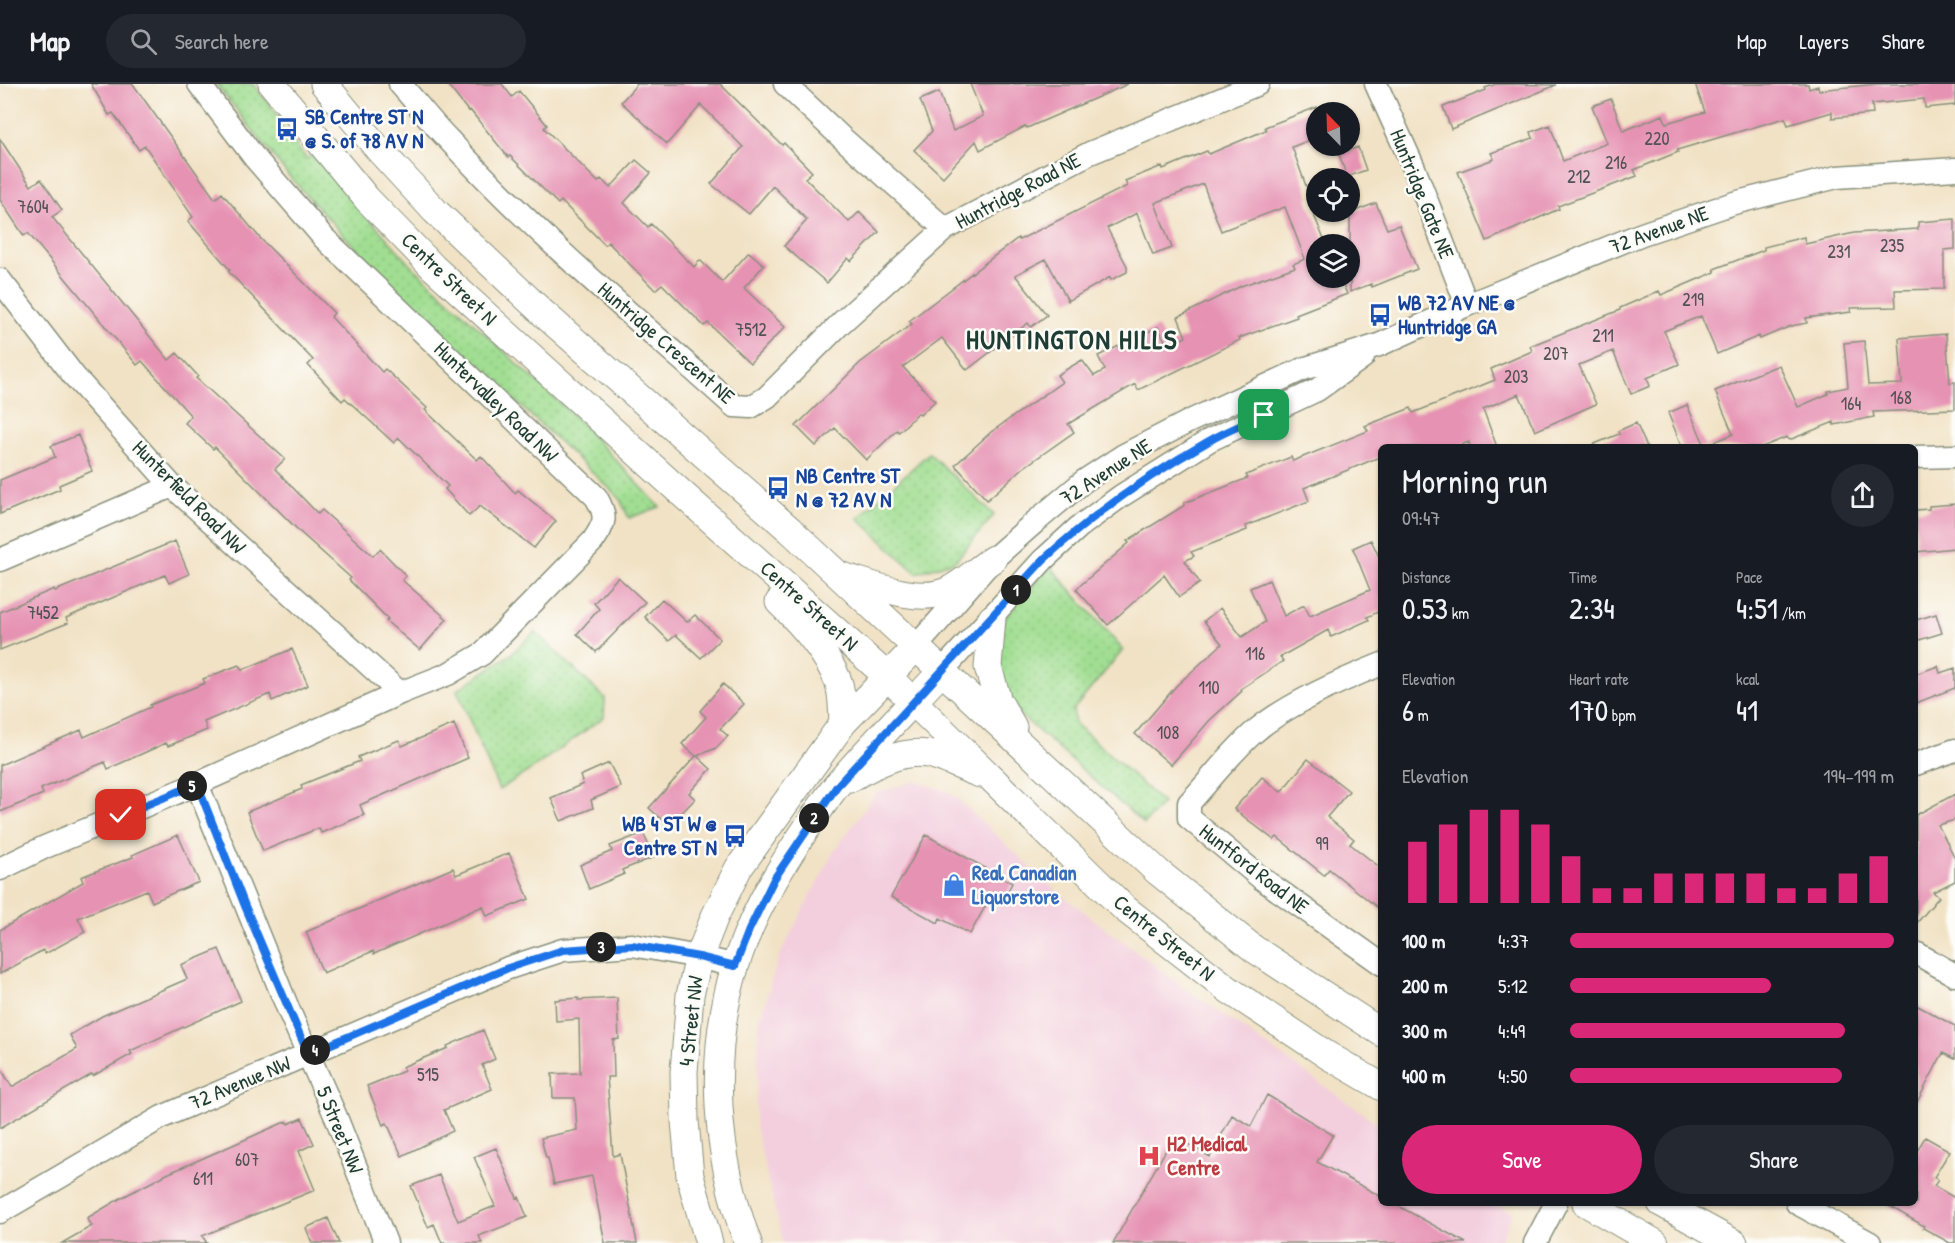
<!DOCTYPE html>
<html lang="en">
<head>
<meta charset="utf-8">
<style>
  :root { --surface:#171b24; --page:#242831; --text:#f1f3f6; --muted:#9ea1a6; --line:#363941; --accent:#db2777 }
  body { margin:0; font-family:"Patrick Hand",sans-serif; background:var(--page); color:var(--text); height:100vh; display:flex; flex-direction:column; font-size:22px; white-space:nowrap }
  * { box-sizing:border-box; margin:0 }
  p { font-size:20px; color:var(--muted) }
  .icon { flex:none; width:33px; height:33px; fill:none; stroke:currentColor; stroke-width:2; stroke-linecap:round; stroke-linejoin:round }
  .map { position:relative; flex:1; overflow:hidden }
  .side { position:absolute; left:1378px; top:360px; width:540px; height:762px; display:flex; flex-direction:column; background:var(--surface); border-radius:9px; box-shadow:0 2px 4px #0004 }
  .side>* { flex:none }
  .needle { width:39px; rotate:337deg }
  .tools { position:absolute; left:1306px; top:18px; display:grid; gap:12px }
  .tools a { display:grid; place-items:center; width:54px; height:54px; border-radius:50%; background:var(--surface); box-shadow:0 2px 4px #0004; font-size:30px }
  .pin { position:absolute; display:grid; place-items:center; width:51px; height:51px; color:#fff; margin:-26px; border-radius:12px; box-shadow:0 3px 9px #0006 }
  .km { position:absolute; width:30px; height:30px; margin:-15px; border-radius:50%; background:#222; color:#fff; font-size:16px; line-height:30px; text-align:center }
  .round { display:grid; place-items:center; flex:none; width:63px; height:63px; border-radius:32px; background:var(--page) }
  .head { display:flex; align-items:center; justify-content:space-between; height:102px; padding:0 24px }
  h1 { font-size:33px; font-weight:600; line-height:45px }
  .metrics { display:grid; grid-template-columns:repeat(3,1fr); gap:9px; height:102px; padding:6px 24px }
  .metrics div { display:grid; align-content:center }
  .metrics b { font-size:30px; font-weight:600 }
  .metrics small { font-size:16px; font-weight:400 }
  .metrics p { font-size:16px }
  .chart { height:168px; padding:12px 24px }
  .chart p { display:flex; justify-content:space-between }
  .chart svg { width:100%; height:108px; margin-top:6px; stroke:var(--accent); stroke-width:6 }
  .action { display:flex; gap:12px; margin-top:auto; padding:12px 24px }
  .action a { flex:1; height:69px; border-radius:36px; background:var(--accent); color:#fff; font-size:24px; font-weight:600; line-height:69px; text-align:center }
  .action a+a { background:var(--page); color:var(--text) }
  ul { padding:0 24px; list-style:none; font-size:20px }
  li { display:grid; grid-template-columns:96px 72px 1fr; align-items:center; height:45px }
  li i { height:15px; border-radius:8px; background:var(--accent) }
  header { display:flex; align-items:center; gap:36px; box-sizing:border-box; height:84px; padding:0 30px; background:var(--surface); border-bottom:2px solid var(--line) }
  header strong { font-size:28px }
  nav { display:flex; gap:33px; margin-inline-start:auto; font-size:21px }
  .search { width:420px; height:54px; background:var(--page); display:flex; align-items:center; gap:15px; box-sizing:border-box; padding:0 21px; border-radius:33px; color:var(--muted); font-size:22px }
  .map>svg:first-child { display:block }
</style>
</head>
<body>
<header>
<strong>Map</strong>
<div class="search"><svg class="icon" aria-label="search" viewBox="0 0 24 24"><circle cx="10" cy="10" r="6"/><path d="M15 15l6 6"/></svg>Search here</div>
<nav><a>Map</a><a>Layers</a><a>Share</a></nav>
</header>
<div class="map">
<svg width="1955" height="1159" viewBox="0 0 1955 1159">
  <defs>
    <pattern id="park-dots" width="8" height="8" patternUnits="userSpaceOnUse" patternTransform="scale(1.5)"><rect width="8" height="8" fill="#a1de92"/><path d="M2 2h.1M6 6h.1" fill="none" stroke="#8abf7e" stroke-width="1.8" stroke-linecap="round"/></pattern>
  </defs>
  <rect width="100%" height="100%" fill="#fdfcf7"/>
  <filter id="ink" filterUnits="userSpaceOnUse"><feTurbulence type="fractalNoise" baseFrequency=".0167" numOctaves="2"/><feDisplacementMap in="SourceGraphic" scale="12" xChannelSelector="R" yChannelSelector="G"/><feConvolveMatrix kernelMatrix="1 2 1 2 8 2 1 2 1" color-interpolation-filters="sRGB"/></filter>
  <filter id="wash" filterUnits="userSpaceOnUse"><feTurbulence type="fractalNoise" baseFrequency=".008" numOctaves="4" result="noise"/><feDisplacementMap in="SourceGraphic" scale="24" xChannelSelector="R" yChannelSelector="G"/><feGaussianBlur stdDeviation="1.35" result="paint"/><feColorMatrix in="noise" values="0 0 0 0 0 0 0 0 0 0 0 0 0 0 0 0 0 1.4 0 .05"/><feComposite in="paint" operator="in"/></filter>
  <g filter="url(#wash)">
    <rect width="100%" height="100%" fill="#f1e2c5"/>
    <path fill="#f3cfde" d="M916 697 951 709 1055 806 1179 900 1381 1042 1382 1119H1492L1513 1129 1499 1159H783L755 1042 759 939 779 872 833 769 876 709Z"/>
    <path fill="url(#park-dots)" stroke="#608e63" stroke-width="1.5" d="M216 0H253L281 35 278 38 307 75 312 71 412 182 575 333 660 423 629 434 620 415 609 404 390 201 288 91Z
      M929 369 994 431 955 477 916 489 858 434Z
      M1050 482 1123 566 1073 626 1075 639 1163 719 1144 740 1019 630 997 592 1002 537Z
      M535 548 605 614 604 633 532 685 499 706 457 606 511 570Z"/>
    <g id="blocks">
      <path fill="#e692b3" d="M91 0H133L215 115 222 109 260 154 334 229 331 233 382 288 385 285 427 324 425 326 477 376 481 372 515 409 518 406 556 437 534 464 480 422 469 432 445 405 448 402 399 354 394 359 345 314 342 317 308 281 313 276 228 187 230 186 188 137 193 133 145 62 139 66 113 29 109 31Z
        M447 0H502L512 13 519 7 547 41 544 44 598 98 601 95 610 104 636 76 651 89 624 119 648 143 651 140 694 183 700 176 722 198 749 168 764 181 744 204 785 243 750 279 708 239 704 242 662 200 655 206 608 158 605 161 561 117 558 120 510 72 508 73 470 26 468 27Z
        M637 0H720L782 61 784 59 812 88 805 94 849 138 859 128 879 148 851 177 848 174 827 199 784 162 807 136 773 102 749 130 711 100 743 63 701 21 667 60 621 18Z
        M970 0H1128L1027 44 1026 42 980 66 976 57 943 93 914 66 932 47 920 16 939 8 953 47 983 32Z
        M1496 0 1556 1 1451 45 1443 23 1486 6 1485 4Z
        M1695 0H1808L1809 5 1818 2 1819 6 1877 0H1955V21L1925 24 1924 15 1872 20 1873 30 1832 34V28L1788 41 1785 34 1677 66 1678 68 1634 86 1637 92 1558 122 1559 125 1487 157 1458 88 1494 75 1491 69 1533 54 1531 48 1550 41 1563 77 1607 59 1592 22 1611 15 1623 47 1663 31 1666 39 1705 28Z
        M1317 23V53L1292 63 1310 113 1307 114 1325 158 1317 160V194H1340L1347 210 1296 230 1297 233 1239 254 1240 256 1138 306 1135 300 1068 340 1074 348 1023 384 987 416 955 381 991 348 1062 298 1057 291 1082 276 1094 292 1105 286 1098 272 1158 243 1167 261 1186 253 1178 233 1241 202 1295 183 1293 180 1305 175 1285 123 1221 147 1203 100 1155 119 1172 164 1153 171 1137 129 1107 144 1127 182V188L1111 196 1110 193 1068 217 1046 175 1015 191 1047 231 1031 243 1028 239 967 286 942 254 903 283 935 317 920 331 918 329 899 348 897 346 866 376 835 344 816 362 796 342 860 279 912 240 909 237 1018 154 1019 156 1127 102 1125 97 1162 82 1163 85 1207 67 1209 70 1266 46 1265 43Z
        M0 55 31 102 41 95 62 126 52 133 169 276 177 269 198 292 196 294 285 375 275 385 318 430 322 426 373 472 380 465 406 492 402 496 447 535 420 566 386 537 388 535 349 496 351 494 301 449 215 363 213 365 185 339 191 332 142 277 137 281 28 149 24 152 0 116Z
        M1358 63 1366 86 1347 93 1339 70Z
        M1376 119 1387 145 1399 141 1417 185 1372 203 1371 200 1350 208V129Z
        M1955 135V165L1944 166V205L1895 206 1896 223 1850 224 1851 228 1806 234 1807 239 1791 242 1760 255 1759 252 1717 270 1701 232 1664 247 1679 280 1647 294 1650 302 1631 310 1613 267 1579 281 1596 320 1535 347 1519 310 1483 325 1497 363H1470L1469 358 1456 363H1382V372L1304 404 1309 417 1246 442 1247 446 1191 468 1194 472 1185 477 1200 499 1179 513 1164 491 1108 541 1076 505 1129 459 1127 457 1185 421 1184 419 1248 394 1246 391 1291 373 1293 377 1368 347 1365 342 1411 324 1413 329 1495 296 1491 285 1532 267 1530 262 1620 226V224L1659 207 1661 211 1715 188 1714 185 1764 166V163L1804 153 1805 160 1854 149 1918 145V138Z
        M1946 250 1950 299 1955 298V325L1873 328 1874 333 1834 341V338L1789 356 1787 353 1762 363H1682L1668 329 1687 321 1705 362 1733 350 1715 307 1779 281 1798 323 1828 310V307L1848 303 1844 259 1864 257 1868 301 1902 300 1899 254Z
        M1636 339 1647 363H1587L1619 350 1618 347Z
        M78 351 92 387 59 401 60 405 0 430V396L55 373 51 362Z
        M1955 420V464L1916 468V426L1929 425V422Z
        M1371 456 1382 479V532L1380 527 1367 533 1369 536 1331 553 1328 546 1280 573 1283 577 1241 605 1242 607 1210 636 1171 681 1135 650 1176 602 1222 560 1204 537 1220 524 1242 553 1265 538 1250 504 1269 496 1284 532 1304 521 1310 532 1370 506 1353 464Z
        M175 457 189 490 169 499 165 491 66 534 68 539 0 566V528L54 505 55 507Z
        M618 493 645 518 596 568 577 550 599 525 594 519Z
        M662 515 687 538 695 531 720 555 701 574 676 551 669 557 645 533Z
        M1936 530 1942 549 1916 557V536Z
        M292 565 308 601 272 617 270 610 204 638 207 646 168 662 166 659 108 685 105 678 41 705 43 710 0 728V681L81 646 84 653 151 623 150 621 205 599 203 595 239 581 242 586Z
        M1938 582 1940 589 1955 584V604L1916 619V590Z
        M723 600 744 620 720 645 728 652 716 664 697 672 711 685 689 709 695 715 669 742 649 724 696 672 682 660 706 633 700 627Z
        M454 640 468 674 360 721 364 731 321 749 319 744 263 767 247 728 302 705 301 701 360 677 358 673 399 656 402 662Z
        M1308 675 1349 707 1327 733 1354 755 1350 760 1382 785V827L1329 785 1324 791 1277 753 1274 756 1234 725 1262 693 1281 708Z
        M609 679 621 703 591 716 593 724 561 737 551 714 583 700 580 692Z
        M1955 710V736L1938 741 1955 774V797L1933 808 1939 813 1916 840V731Z
        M643 749 654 773 622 786 624 790 589 805 580 781 612 767 610 762Z
        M178 751 199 798 152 818 147 806 78 834 85 848 45 870 43 866 0 890V846L83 798 81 793 133 773 132 771Z
        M926 751 1012 799 1004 814 993 808 970 850 940 834 938 839 891 813Z
        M509 769 529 815 487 832 483 822 374 870 373 867 323 889 306 848 453 784 456 791Z
        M219 865 241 917 130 967 132 970 93 992 92 990 0 1044V983L12 1003 77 965 70 951 102 932 187 895 181 881Z
        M578 914V916L617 914 619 955 613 956 614 993H607L613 1072 620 1070 637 1159H605L592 1092 554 1100 548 1074H546L541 1054 577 1046 575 1014H553L552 990 580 989 579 935 556 937 555 916Z
        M1916 921 1955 942V975L1943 969 1916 1020Z
        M483 946 495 975 482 981 492 1005 444 1026 453 1047 402 1072 387 1039 383 1041 367 1002 404 987 402 983 448 964 447 962Z
        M1267 1011 1333 1051 1317 1078 1382 1113V1119H1393L1466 1159H1113L1174 1052 1210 1073 1232 1031 1251 1042Z
        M302 1034 314 1060 299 1067 315 1106 202 1152 207 1159H62L92 1142 87 1134 121 1114 167 1090 287 1037 288 1040Z
        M1925 1053 1950 1067 1934 1093 1938 1096 1934 1102 1955 1114V1159H1950L1923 1144 1924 1142 1884 1119H1916V1069Z
        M496 1064 517 1114 519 1113 527 1133 479 1152 482 1159H442L434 1140 428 1143 411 1102 439 1091 458 1137 495 1122 474 1073Z
        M328 1134 339 1159H312L306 1144Z"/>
    </g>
  </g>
  <g filter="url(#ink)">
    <use href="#blocks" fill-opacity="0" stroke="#88907c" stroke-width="1.5"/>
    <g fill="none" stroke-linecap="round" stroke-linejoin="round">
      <g stroke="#88907c" stroke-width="25">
        <path id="minor" d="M400 0C416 18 431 38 448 55 536 151 637 235 734 322L751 323 767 313 842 238 945 145 1090 69 1258 0
          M785 0 841 53 945 145
          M1376 0 1414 84 1467 221
          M0 196 74 292 172 402 400 609
          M1916 373 1955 372
          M0 476 172 402
          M916 563 993 475 1035 438 1084 397 1124 371 1190 337 1303 285 1379 261 1467 221 1642 150 1734 119 1837 93 1955 85
          M1382 580C1342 596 1283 622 1252 650 1229 671 1210 696 1189 719V734L1261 794 1382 880
          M942 587 1043 476 1079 443 1121 412 1210 356 1317 306 1363 273
          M1916 680 1955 666
          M197 700 289 927 336 1033 386 1159
          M0 785 45 763 197 700 400 609 448 590 482 570 593 457C605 439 608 433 596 413L324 154 254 73 199 0
          M1916 869 1955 891
          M1797 1119 1870 1159
          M0 1128 162 1033 508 884 563 866 632 861 699 873 736 882
          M1535 1159 1556 1119"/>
      </g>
      <g stroke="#88907c" stroke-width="29">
        <path id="major" d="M272 0 367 115 434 184 679 407 888 593 1124 824 1229 906 1327 971 1382 1003
          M324 0 379 66 435 127 544 230 790 446 1158 788 1254 865 1382 949
          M842 492C871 500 918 520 947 507 962 500 979 484 993 475
          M779 518C802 540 826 567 838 597 843 610 842 626 843 639
          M992 534 988 583 998 617 1013 643
          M851 694C873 681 901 666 927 670 942 672 964 685 980 690
          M1586 1119 1655 1159
          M1661 1119 1734 1159
          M709 1159 690 1092 685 1037 684 988 690 911 699 873 715 832 738 785 843 639 916 563
          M748 1159C715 1072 708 972 735 883 749 837 773 796 798 757 811 738 823 719 837 701 870 662 907 625 942 587"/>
      </g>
      <use href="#minor" stroke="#fff" stroke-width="22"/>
      <use href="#major" stroke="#fff" stroke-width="27"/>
    </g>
  </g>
  <g fill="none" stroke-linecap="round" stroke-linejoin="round" filter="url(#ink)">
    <g stroke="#fff" stroke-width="12">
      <path id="route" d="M121 731 197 700 245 822 308 970 508 884 563 866 632 861 699 873 735 882 749 846 774 795 837 702 1043 476C1093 430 1149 391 1209 357 1226 347 1245 340 1264 331"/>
    </g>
    <use href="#route" stroke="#1a73e8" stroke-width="8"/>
  </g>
  <defs>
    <g id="bus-bare" transform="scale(1.8)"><path d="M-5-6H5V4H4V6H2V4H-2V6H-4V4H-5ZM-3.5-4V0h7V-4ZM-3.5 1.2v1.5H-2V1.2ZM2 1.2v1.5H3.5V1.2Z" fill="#1a4fb4" stroke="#fdfcf7" stroke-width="2.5" paint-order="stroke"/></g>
    <g id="shop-bare" transform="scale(1.8)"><path d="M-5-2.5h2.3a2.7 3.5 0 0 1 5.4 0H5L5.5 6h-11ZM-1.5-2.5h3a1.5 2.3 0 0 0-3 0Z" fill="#3f7fe0" stroke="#fdfcf7" stroke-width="2.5" paint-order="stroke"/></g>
    <g id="hospital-bare" transform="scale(1.8)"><path d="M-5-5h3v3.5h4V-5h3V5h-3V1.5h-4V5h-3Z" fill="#e0444e" stroke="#fdfcf7" stroke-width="2.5" paint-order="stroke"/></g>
  </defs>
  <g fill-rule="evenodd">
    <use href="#bus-bare" x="287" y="45"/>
    <use href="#bus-bare" x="1380" y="231"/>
    <use href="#bus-bare" x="778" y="404"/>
    <use href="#bus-bare" x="735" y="752"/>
    <use href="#shop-bare" x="954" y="801"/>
    <use href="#hospital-bare" x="1149" y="1072"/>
  </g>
  <g text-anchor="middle" stroke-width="5" stroke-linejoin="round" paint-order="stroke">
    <g font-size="18" fill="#515254">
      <text x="1657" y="61">220</text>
      <text x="1616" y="85">216</text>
      <text x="1579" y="99">212</text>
      <text x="33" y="129">7604</text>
      <text x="1892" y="168">235</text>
      <text x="1839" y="174">231</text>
      <text x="1693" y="222">219</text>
      <text x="751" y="252">7512</text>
      <text x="1603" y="258">211</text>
      <text x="1556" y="276">207</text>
      <text x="1516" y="299">203</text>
      <text x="1901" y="320">168</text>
      <text x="1851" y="326">164</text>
      <text x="43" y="535">7452</text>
      <text x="1255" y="576">116</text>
      <text x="1209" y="610">110</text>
      <text x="1168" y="655">108</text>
      <text x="1322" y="766">99</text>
      <text x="428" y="997">515</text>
      <text x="247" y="1082">607</text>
      <text x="203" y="1101">611</text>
    </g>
    <g font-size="21" font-weight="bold" fill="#164399" stroke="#fdfcf7" text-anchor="start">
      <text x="305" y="40">SB Centre ST N<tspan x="305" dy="24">@ S. of 78 AV N</tspan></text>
      <text x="1398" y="226">WB 72 AV NE @<tspan x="1398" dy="24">Huntridge GA</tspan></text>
      <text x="796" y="399">NB Centre ST<tspan x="796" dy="24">N @ 72 AV N</tspan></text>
      <text x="717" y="747" text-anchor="end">WB 4 ST W @<tspan x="717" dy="24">Centre ST N</tspan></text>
    </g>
    <g font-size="21" fill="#1f3d34" stroke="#fdfcf7">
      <text transform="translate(1018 107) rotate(-28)" y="7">Huntridge Road NE</text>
      <text transform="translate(1422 110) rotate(68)" y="7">Huntridge Gate NE</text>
      <text transform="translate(1659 146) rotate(-20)" y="7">72 Avenue NE</text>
      <text transform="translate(449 195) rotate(44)" y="7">Centre Street N</text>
      <text transform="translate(666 259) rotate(41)" y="7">Huntridge Crescent NE</text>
      <text transform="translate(496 318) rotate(44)" y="7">Huntervalley Road NW</text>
      <text transform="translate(1106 388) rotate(-33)" y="7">72 Avenue NE</text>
      <text transform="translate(189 413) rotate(45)" y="7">Hunterfield Road NW</text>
      <text transform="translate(809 522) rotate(42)" y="7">Centre Street N</text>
      <text transform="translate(1254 785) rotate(38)" y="7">Huntford Road NE</text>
      <text transform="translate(1164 854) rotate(39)" y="7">Centre Street N</text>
      <text transform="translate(691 937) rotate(-84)" y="7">4 Street NW</text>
      <text transform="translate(240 999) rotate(-23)" y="7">72 Avenue NW</text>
      <text transform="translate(340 1046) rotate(68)" y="7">5 Street NW</text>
    </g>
    <g font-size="21" font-weight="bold" fill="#366cbe" stroke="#fdfcf7" text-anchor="start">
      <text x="972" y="796">Real Canadian<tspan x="972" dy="24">Liquorstore</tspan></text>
    </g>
    <g font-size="21" font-weight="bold" fill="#be3a42" stroke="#fdfcf7" text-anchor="start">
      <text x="1167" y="1067">H2 Medical<tspan x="1167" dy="24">Centre</tspan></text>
    </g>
    <g font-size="27" font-weight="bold" letter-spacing="1.5" fill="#1f3d34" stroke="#fdfcf7">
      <text x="1072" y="265">HUNTINGTON HILLS</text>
    </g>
  </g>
</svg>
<div class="tools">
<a><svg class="needle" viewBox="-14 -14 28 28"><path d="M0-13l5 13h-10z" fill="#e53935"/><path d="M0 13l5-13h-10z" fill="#9ea1a6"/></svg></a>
<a><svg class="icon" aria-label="locate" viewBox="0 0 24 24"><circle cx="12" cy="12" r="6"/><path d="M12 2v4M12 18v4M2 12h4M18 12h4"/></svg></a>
<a><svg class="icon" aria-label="layers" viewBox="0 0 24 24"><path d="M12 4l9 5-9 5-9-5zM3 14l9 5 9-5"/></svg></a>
</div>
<div class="pin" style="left:1264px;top:331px;background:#1e9e55"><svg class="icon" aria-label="arrive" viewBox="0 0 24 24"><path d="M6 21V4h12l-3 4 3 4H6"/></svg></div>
<div class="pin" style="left:121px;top:731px;background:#d93025"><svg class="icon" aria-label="check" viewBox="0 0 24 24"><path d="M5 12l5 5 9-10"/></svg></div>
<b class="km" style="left:1016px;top:506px">1</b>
<b class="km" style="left:814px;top:734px">2</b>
<b class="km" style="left:601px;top:863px">3</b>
<b class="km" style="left:315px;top:966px">4</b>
<b class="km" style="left:192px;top:702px">5</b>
<section class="side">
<div class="head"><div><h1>Morning run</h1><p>09:47</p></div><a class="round"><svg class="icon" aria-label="share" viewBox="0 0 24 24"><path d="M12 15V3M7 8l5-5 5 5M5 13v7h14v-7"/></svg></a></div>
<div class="metrics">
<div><p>Distance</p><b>0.53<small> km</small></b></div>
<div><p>Time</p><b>2:34</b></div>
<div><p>Pace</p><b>4:51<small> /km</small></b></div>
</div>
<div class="metrics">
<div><p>Elevation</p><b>6<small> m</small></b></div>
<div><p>Heart rate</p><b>170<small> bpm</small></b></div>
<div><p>kcal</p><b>41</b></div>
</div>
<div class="chart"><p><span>Elevation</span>194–199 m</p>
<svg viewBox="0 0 160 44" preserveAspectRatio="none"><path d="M5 44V19M15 44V12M25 44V6M35 44V6M45 44V12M55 44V25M65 44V38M75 44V38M85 44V32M95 44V32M105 44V32M115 44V32M125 44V38M135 44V38M145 44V32M155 44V25"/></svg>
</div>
<ul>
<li><b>100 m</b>4:37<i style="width:100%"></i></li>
<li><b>200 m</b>5:12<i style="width:62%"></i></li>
<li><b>300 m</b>4:49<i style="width:85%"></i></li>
<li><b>400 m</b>4:50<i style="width:84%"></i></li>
</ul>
<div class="action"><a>Save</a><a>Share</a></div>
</section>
</div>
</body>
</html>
